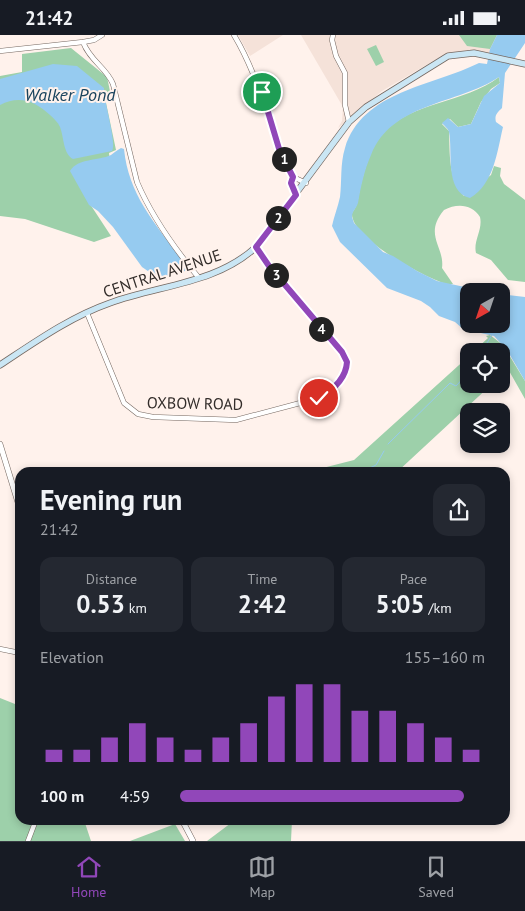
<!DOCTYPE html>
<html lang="en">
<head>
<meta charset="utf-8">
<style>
  :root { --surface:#171b24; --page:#242831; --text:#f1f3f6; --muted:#9ea1a6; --line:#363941; --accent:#9147b9 }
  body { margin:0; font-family:"PT Sans",sans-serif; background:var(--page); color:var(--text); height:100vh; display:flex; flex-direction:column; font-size:19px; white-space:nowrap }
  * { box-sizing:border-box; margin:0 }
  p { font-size:16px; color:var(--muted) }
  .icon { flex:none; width:28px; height:28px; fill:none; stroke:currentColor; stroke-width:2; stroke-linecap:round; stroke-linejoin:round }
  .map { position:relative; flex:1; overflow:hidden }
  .drawer { position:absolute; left:15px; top:432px; width:495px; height:358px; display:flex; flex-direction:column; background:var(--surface); border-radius:15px; box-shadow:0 2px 8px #0003 }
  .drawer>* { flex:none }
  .needle { width:32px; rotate:220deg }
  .controls { position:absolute; left:460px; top:248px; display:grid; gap:10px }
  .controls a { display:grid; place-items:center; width:50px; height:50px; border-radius:10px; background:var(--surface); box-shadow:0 2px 8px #0003; font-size:25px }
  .pin { position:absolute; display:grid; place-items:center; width:42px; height:42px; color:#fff; margin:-21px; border:2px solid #fff; border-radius:50%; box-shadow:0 1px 5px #0007 }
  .km { position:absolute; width:25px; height:25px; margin:-12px; border-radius:50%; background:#222; color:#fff; font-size:14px; line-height:25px; text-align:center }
  .round { display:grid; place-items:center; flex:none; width:52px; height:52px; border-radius:15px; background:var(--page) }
  .summary { display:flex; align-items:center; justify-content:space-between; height:85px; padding:0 25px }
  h1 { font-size:28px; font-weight:700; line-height:38px }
  .metrics { display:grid; grid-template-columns:repeat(3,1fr); gap:8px; height:85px; padding:5px 25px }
  .metrics div { display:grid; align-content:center; border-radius:12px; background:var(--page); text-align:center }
  .metrics b { font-size:25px; font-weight:700 }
  .metrics small { font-size:14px; font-weight:400 }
  .metrics p { font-size:14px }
  .chart { height:140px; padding:10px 25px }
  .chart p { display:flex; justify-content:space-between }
  .chart svg { width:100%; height:90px; margin-top:5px; stroke:var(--accent); stroke-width:6 }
  ul { padding:0 25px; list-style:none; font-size:16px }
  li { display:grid; grid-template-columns:80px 60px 1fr; align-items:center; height:38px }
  li i { height:12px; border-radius:6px; background:var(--accent) }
  .status { display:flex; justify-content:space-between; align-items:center; height:35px; padding:0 25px; background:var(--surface); direction:ltr }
  .status svg { height:14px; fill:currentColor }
  .tabs { display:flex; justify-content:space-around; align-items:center; height:70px; border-top:1px solid var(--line); background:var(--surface); font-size:14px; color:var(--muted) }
  .tabs a { display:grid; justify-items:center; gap:2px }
  .tabs .current { color:var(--accent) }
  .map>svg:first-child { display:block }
</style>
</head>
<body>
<div class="status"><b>21:42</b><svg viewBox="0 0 49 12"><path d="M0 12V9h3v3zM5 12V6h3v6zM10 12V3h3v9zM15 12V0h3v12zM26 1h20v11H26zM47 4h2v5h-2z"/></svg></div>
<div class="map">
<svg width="525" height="806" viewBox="0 0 525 806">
  <rect width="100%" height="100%" fill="#fff2ec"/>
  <path fill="#f5e2d9" d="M238 0H283L250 21Z
    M301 0H498L491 20 468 15 445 19 382 56 338 93 342 86 343 72Z"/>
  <path fill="#9dd0aa" d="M459 0H497L490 14 467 11Z
    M376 10 384 27 376 31 367 14Z
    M71 13 107 42 111 61 105 63 116 115 109 118 114 171 90 169 111 201 94 207 25 184 0 181V41L22 37V19Z
    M499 42 500 48 491 54 481 67 471 89 458 92 450 84 442 89 449 96C450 120 448 142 464 161L491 140 494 131 501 133 500 141 504 149 525 165V247L508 245 491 225 476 218C473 206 483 195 480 182 472 169 457 168 444 175 423 200 445 212 442 233L453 249H446C424 242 350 203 352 178 359 169 358 160 361 149 365 133 371 112 382 99 413 65 464 69 499 42Z
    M490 300 503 310 525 346V364L508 334 501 340V316H474L488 303 486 301Z
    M469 321V349H492L397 437H307L354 425Z
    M0 663 20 671V785H84L91 806H0Z
    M235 785H292L291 806H207Z
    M175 789 185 806H130Z"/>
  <path fill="#96cbf0" d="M497 0H525V8L505 38 502 73C498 77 494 80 496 87L503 92C497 117 494 149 470 163 444 157 453 116 449 97 448 93 444 91 442 88L448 83 458 92 471 89 484 61 500 48 499 42C457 70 392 67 371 120 364 136 361 151 358 168 356 174 352 176 352 182L354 188 383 217 393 221 417 236 437 246 483 256H469V289H501V259L525 262V346L507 315 494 301 463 294 455 287 439 281 430 272 421 266 387 253 340 207 332 191C334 181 338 172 340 162 342 146 340 129 345 113 362 56 433 51 479 28L487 29 490 14Z
    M53 29 77 31 104 53C104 68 117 108 112 116L73 124C63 119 64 102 60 92 58 87 54 84 50 80 35 66 19 60 0 70V44Z
    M121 113 124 114C129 164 160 193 187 232L185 236 158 243 142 232 113 192 98 176 89 170 70 136C78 123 98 126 111 120 114 118 117 115 121 113Z"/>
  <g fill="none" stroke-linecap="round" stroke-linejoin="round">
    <path stroke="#96cbf0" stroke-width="1" d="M482 316 492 300
      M388 409 450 348 456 351 469 337
      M359 438 376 430 384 416"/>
    <g stroke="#756861" stroke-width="5.5">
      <path id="minor" d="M234 0C261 45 270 96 293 142L291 148 296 159
        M333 0 332 5 336 21 345 38V70L349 87
        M83 7 94 5 102 0
        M0 16 83 7C90 26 106 32 113 49L137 147C152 182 174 213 199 243
        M293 142 306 148
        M87 278 124 368 138 379 153 382 236 385 319 363C333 355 346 344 347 327L342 317 269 231 256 212
        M0 614 20 618
        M28 806 36 785"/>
    </g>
    <g stroke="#756861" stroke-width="6">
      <path id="tertiary" d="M0 409 20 474
        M182 785 193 806"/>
    </g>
    <g stroke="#756861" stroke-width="7">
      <path id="secondary" d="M0 330C35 307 70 282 110 268 159 250 216 249 256 212L349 87 366 72 448 21 474 18 525 29"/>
    </g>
    <use href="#minor" stroke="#fff" stroke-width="4.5"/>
    <use href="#tertiary" stroke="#fff" stroke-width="5"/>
    <use href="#secondary" stroke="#cae6f4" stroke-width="5.5"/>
  </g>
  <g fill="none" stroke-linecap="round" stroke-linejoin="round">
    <g stroke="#fff" stroke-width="10">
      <path id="route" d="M262 57 280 117 293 142 291 148 296 160 256 212 269 231 342 317 347 327C346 344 333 355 319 363"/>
    </g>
    <use href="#route" stroke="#9147b9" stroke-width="6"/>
  </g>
  <g text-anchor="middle" stroke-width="4" stroke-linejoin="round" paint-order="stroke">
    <g font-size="16" fill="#332d2a" stroke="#fff2ec">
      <text transform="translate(162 238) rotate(-18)" y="6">CENTRAL AVENUE</text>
      <text transform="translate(195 368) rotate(1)" y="6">OXBOW ROAD</text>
    </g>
    <g font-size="18" font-style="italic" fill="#19435d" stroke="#fff2ec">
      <text x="70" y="66">Walker Pond</text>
    </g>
  </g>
</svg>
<div class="controls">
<a><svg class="needle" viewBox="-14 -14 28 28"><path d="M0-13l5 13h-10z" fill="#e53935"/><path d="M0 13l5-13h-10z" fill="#9ea1a6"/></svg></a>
<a><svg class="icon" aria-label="locate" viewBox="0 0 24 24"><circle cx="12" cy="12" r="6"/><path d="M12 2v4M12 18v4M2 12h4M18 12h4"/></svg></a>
<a><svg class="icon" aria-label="layers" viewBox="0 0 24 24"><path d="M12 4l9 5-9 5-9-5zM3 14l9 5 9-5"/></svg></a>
</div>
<div class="pin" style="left:262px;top:57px;background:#1e9e55"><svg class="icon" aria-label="arrive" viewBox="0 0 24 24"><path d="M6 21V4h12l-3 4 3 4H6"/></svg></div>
<div class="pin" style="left:319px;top:363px;background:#d93025"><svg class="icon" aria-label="check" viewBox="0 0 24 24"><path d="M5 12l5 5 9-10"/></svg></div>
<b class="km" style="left:284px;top:124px">1</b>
<b class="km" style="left:278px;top:183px">2</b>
<b class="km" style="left:276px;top:240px">3</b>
<b class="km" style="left:321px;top:294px">4</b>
<section class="drawer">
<div class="summary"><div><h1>Evening run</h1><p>21:42</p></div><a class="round"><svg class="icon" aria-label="share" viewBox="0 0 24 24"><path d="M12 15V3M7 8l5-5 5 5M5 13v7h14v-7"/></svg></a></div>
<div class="metrics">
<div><p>Distance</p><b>0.53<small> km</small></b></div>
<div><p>Time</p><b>2:42</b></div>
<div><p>Pace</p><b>5:05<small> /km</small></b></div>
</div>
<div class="chart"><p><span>Elevation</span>155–160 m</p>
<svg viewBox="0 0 160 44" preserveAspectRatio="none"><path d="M5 44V38M15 44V38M25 44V32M35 44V25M45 44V32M55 44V38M65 44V32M75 44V25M85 44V12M95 44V6M105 44V6M115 44V19M125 44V19M135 44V25M145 44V32M155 44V38"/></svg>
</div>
<ul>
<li><b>100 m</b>4:59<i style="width:93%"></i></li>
</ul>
</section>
</div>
<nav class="tabs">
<a class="current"><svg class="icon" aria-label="home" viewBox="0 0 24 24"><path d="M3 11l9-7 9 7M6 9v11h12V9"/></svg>Home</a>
<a><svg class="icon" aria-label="map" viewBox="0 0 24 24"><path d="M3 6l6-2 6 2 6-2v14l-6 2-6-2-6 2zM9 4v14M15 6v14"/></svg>Map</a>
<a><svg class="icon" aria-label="saved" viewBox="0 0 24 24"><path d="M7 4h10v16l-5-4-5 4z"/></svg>Saved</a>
</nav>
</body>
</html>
